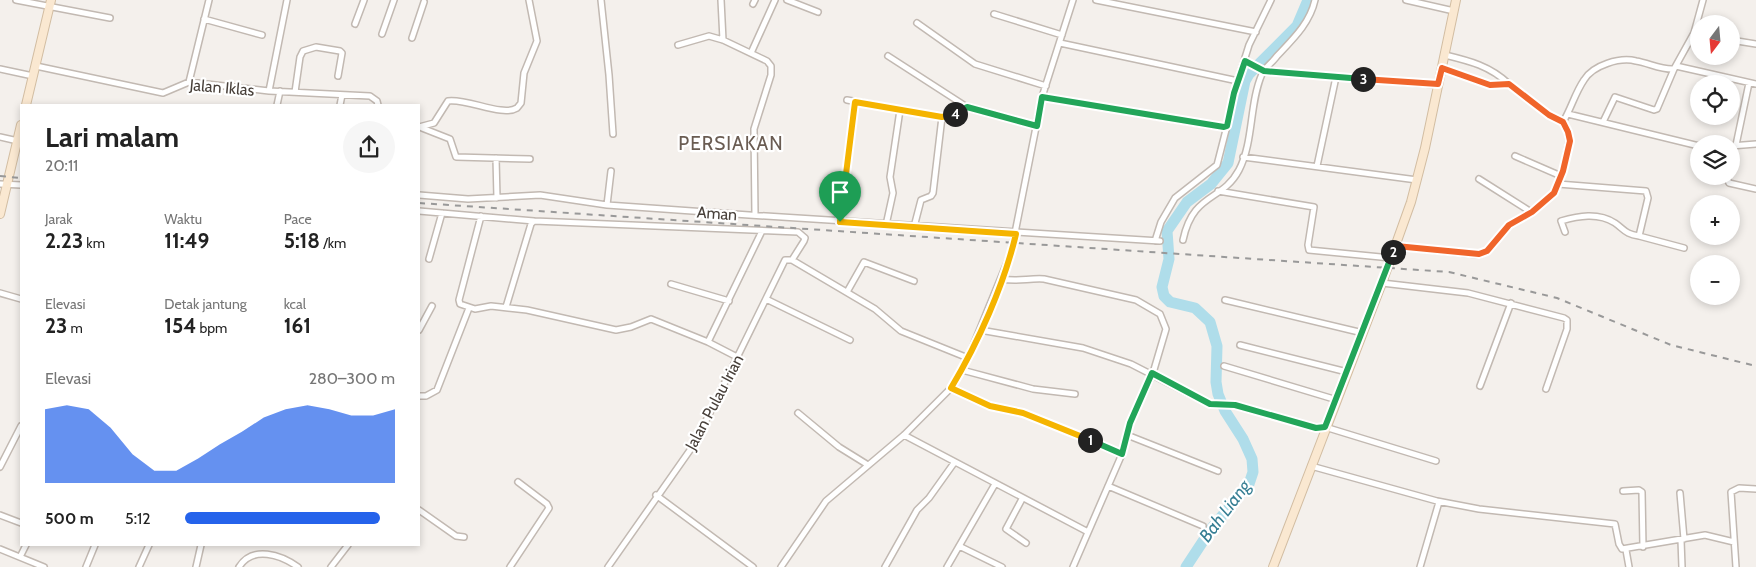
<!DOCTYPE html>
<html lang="id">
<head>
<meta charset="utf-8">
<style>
  :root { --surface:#fff; --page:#f6f6f6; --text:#222; --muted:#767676; --accent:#2563eb }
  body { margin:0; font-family:Cabin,sans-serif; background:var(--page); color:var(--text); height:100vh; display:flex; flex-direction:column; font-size:19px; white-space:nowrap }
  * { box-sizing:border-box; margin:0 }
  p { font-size:16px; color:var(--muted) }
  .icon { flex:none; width:28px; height:28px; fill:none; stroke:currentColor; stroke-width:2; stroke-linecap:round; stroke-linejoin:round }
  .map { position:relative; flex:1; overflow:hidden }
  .panel { position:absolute; left:20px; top:104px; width:400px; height:442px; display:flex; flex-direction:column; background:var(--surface); border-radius:0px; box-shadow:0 2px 8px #0003 }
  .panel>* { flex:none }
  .needle { width:32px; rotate:196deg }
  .tools { position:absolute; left:1690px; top:15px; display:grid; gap:10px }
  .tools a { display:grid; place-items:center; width:50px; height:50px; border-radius:50%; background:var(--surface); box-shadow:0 2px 8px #0003; font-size:25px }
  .pin { position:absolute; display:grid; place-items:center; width:42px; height:42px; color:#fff; margin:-51px -21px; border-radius:50% 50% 50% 0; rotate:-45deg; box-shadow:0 0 5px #0007 }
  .pin .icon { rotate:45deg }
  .km { position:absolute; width:25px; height:25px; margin:-12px; border-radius:50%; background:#222; color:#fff; font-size:14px; line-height:25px; text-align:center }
  .round { display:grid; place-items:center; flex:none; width:52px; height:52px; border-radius:26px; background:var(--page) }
  .overview { display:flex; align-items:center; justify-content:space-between; height:85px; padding:0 25px }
  h1 { font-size:28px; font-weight:700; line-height:38px }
  .figures { display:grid; grid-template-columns:repeat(3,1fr); gap:8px; height:85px; padding:5px 25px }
  .figures div { display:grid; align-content:center }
  .figures b { font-size:21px; font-weight:700 }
  .figures small { font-size:14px; font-weight:400 }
  .figures p { font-size:14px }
  .chart { height:140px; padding:10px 25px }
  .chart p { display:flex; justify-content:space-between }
  .chart svg { width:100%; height:90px; margin-top:5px; fill:var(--accent); opacity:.7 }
  ul { padding:0 25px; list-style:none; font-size:16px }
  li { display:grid; grid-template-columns:80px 60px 1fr; align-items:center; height:38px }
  li i { height:12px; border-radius:6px; background:var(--accent) }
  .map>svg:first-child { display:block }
</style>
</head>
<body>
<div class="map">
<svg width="1756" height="567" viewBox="0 0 1756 567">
  <rect width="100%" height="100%" fill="#f4f0ec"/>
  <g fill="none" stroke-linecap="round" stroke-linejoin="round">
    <path stroke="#afddea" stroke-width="11" d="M1186 567 1211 529 1249 484 1253 472 1252 459 1243 439 1225 411 1218 394 1216 382 1217 346 1210 322 1195 308 1170 302 1164 296 1162 287 1169 259 1167 231 1187 202 1211 184 1228 163 1245 81 1249 74 1297 26 1308 0"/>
    <g stroke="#c2b9b2" stroke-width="8">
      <path id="street" d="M16 0 110 18
        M601 0 609 75 613 134
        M721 0 723 40
        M787 0 818 12
        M1096 0 1256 32
        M1406 0 1454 11
        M753 4 755 0
        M994 14 1062 35
        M204 19 262 35
        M917 23 975 64 1046 86
        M355 24 364 0
        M382 34 394 0
        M412 38 424 2
        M1731 40 1756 44
        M1060 43 1238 81
        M678 45 709 36 723 40 767 61 771 66V75L754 129 755 215
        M751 53 775 0
        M1445 55C1470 61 1490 66 1509 84
        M888 56 967 107 1037 126
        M1245 61 1264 71 1438 85
        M36 66 163 93 189 82 269 91 370 96 377 101 378 105
        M1676 66 1756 84
        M0 69 33 76
        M189 82 209 0
        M269 91 287 0
        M295 92 300 57 303 51 316 47 340 51 342 53 338 76
        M1042 97 1214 126H1227L1234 93 1249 45 1271 0
        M847 100 942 117 955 115 967 107
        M277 105 280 91
        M340 105 342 95
        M1568 114 1699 146
        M1563 122C1571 109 1575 93 1584 80 1593 65 1620 57 1636 61 1649 63 1661 70 1674 69L1694 33 1703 0
        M1603 122 1615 97 1654 110 1657 109 1674 69
        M419 127 434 123 448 101C467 98 502 117 517 108L521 103 524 73 537 41 529 0
        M422 128 450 139 456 157 530 159
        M0 137 18 141
        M1736 145 1749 83
        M1731 146 1756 144
        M1515 156 1561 176
        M1243 157 1417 180
        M496 158 497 198
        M1317 166 1336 77
        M1726 176 1729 183 1756 189
        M1479 179 1531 212
        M0 184 21 185
        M1558 184 1646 191 1648 198 1639 236 1684 248
        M1218 191 1314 207 1308 245 1309 250 1391 258
        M419 195 468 199 540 195 607 205 749 215 1160 241
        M607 205 611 171
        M419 211 534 221
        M481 216 459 300 460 304 475 309 491 306 527 310 616 330 631 327 651 319 708 342 739 358
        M840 222 855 102
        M886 225 893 193 890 177 900 110
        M914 227 921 200 931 196 933 193 942 117
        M1565 232 1561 221C1578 216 1598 212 1615 223 1625 230 1625 234 1639 236
        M1183 240C1193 192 1222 202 1239 170 1254 141 1249 104 1262 74 1265 67 1273 62 1277 56 1293 39 1310 23 1315 0
        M1155 241 1161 222 1175 198 1217 165 1227 126
        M1396 246 1479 255 1487 251 1509 225 1531 212 1554 193 1563 171 1569 141 1568 131 1563 122 1549 115 1509 84 1490 85 1442 68
        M429 259 442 213
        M1001 279C1019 282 1028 278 1044 279L1136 300 1160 314 1166 329 1153 373 1130 423 1122 454 1073 567
        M1382 283 1468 293 1564 318 1567 320V329L1546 389
        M671 284 729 301
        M847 292 864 262 914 281
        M0 293 21 299
        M766 299 850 340
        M1225 300 1363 333
        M506 307 531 224 534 221 798 232 805 238 804 241 792 260
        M419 330 432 306
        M980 330 1083 348 1131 364 1209 404 1235 405 1316 428 1325 427 1436 461
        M708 342 762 231
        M1240 345 1347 372
        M1224 366 1337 400
        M962 370 1033 389 1075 394
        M1480 386 1511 303
        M951 388 990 406 1023 413 1122 454
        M419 396H426L437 390 469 308
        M798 413 839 447 868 465
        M904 435 1088 532
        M1127 435 1218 471
        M1311 466 1437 501 1479 509 1615 524 1619 544 1622 549 1705 535 1734 542
        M0 467 21 426
        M1108 486 1203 526
        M1623 491 1639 490 1642 492 1643 547
        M1680 493 1684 539
        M656 495 753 567
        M1022 499 1006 529 1026 543
        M419 510 456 536 464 537
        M0 515 21 523
        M1681 540 1682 567
        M959 546 1002 567
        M0 549 44 567
        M1626 550 1629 567
        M20 557 26 545
        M86 567 95 545
        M139 567 149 545
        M196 567 201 545
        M239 567C253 545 281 555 298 567
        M331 567 348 545
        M510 567 549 508 547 504 518 482
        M608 567 695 443 785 260H792L875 309 901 331 968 358
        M781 567 826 501 904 435 951 388 968 358 1011 253 1042 97 1073 0
        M885 567 917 510 929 498 954 463
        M947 567 995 484
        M1420 567 1439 502
        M1736 567 1731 492 1739 488 1756 489"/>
    </g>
    <g stroke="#d2bda2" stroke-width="10">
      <path id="secondary" d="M26 105 51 0
        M0 214 21 125
        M1273 567 1382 283 1411 202 1425 148 1456 0"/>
    </g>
    <use href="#street" stroke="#fff" stroke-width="5"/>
    <use href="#secondary" stroke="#fae8d1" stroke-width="8"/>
    <path stroke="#999" stroke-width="2" stroke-dasharray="6 6" stroke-linecap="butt" d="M0 176 21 178
      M419 203 1449 272 1557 298 1671 345 1756 366"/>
  </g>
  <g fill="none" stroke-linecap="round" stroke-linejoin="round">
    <g stroke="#fff" stroke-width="10">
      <path id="split-1" d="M840 222 1016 234C1004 285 978 343 951 388L990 406 1023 413 1090 440"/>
    </g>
    <g stroke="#fff" stroke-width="10">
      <path id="split-2" d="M1090 440 1122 454 1130 423 1152 373 1210 404 1235 405 1316 428 1325 427 1393 252"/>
    </g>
    <g stroke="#fff" stroke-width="10">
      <path id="split-3" d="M1363 79 1438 84 1442 68 1490 85 1509 84 1549 115 1563 122 1568 132 1570 141 1563 171 1554 193 1532 212 1509 225 1487 251 1479 254 1396 246 1393 252"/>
    </g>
    <g stroke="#fff" stroke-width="10">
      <path id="split-4" d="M955 114 967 107 1037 126 1042 97 1224 127 1227 126 1234 93 1245 61 1264 71 1363 79"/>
    </g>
    <g stroke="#fff" stroke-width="10">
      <path id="split-5" d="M840 222 855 102 942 117 955 114"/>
    </g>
    <use href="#split-1" stroke="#f5b400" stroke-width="6"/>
    <use href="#split-2" stroke="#22a559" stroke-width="6"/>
    <use href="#split-3" stroke="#f0652b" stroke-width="6"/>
    <use href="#split-4" stroke="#22a559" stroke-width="6"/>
    <use href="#split-5" stroke="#f5b400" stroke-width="6"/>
  </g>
  <g text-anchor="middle" stroke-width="4.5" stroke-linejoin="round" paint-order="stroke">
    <g font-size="16" fill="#48403a" stroke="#fff">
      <text transform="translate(222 87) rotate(5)" y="6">Jalan Iklas</text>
      <text transform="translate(717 213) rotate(4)" y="6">Aman</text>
      <text transform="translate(714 402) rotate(-62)" y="6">Jalan Pulau Irian</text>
    </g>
    <g font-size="18" font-style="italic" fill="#367e93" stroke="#fff">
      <text transform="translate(1225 511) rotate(-53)" y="6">Bah Liang</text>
    </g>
    <g font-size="19" letter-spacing="1" fill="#6a5c52" stroke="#fff">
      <text x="731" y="150">PERSIAKAN</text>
    </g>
  </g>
</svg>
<div class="tools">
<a><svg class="needle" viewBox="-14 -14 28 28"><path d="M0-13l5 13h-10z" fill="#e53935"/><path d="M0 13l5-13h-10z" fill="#767676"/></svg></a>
<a><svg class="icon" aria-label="locate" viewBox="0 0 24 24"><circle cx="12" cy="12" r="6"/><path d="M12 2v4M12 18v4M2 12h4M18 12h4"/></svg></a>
<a><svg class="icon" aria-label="layers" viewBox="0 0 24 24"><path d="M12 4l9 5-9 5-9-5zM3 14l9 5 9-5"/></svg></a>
<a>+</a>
<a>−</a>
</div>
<div class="pin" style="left:840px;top:222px;background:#1e9e55"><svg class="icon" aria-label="arrive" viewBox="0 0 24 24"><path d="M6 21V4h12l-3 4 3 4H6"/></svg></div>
<b class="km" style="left:1090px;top:440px">1</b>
<b class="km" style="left:1393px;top:252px">2</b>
<b class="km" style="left:1363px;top:79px">3</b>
<b class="km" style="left:955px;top:114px">4</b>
<section class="panel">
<div class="overview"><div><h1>Lari malam</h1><p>20:11</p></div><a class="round"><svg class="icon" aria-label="share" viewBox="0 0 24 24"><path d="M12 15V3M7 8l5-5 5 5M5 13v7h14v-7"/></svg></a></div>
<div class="figures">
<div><p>Jarak</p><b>2.23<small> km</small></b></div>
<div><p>Waktu</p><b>11:49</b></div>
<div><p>Pace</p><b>5:18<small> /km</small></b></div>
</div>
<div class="figures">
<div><p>Elevasi</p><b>23<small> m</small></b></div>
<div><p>Detak jantung</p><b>154<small> bpm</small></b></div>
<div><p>kcal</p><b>161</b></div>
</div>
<div class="chart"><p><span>Elevasi</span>280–300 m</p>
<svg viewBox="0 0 160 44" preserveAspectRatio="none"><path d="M0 44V8L10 6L20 8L30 17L40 30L50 38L60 38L70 32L80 25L90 19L100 12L110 8L120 6L130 8L140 11L150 11L160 8V44z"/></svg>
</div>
<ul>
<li><b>500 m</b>5:12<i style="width:93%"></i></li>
</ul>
</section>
</div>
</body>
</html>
